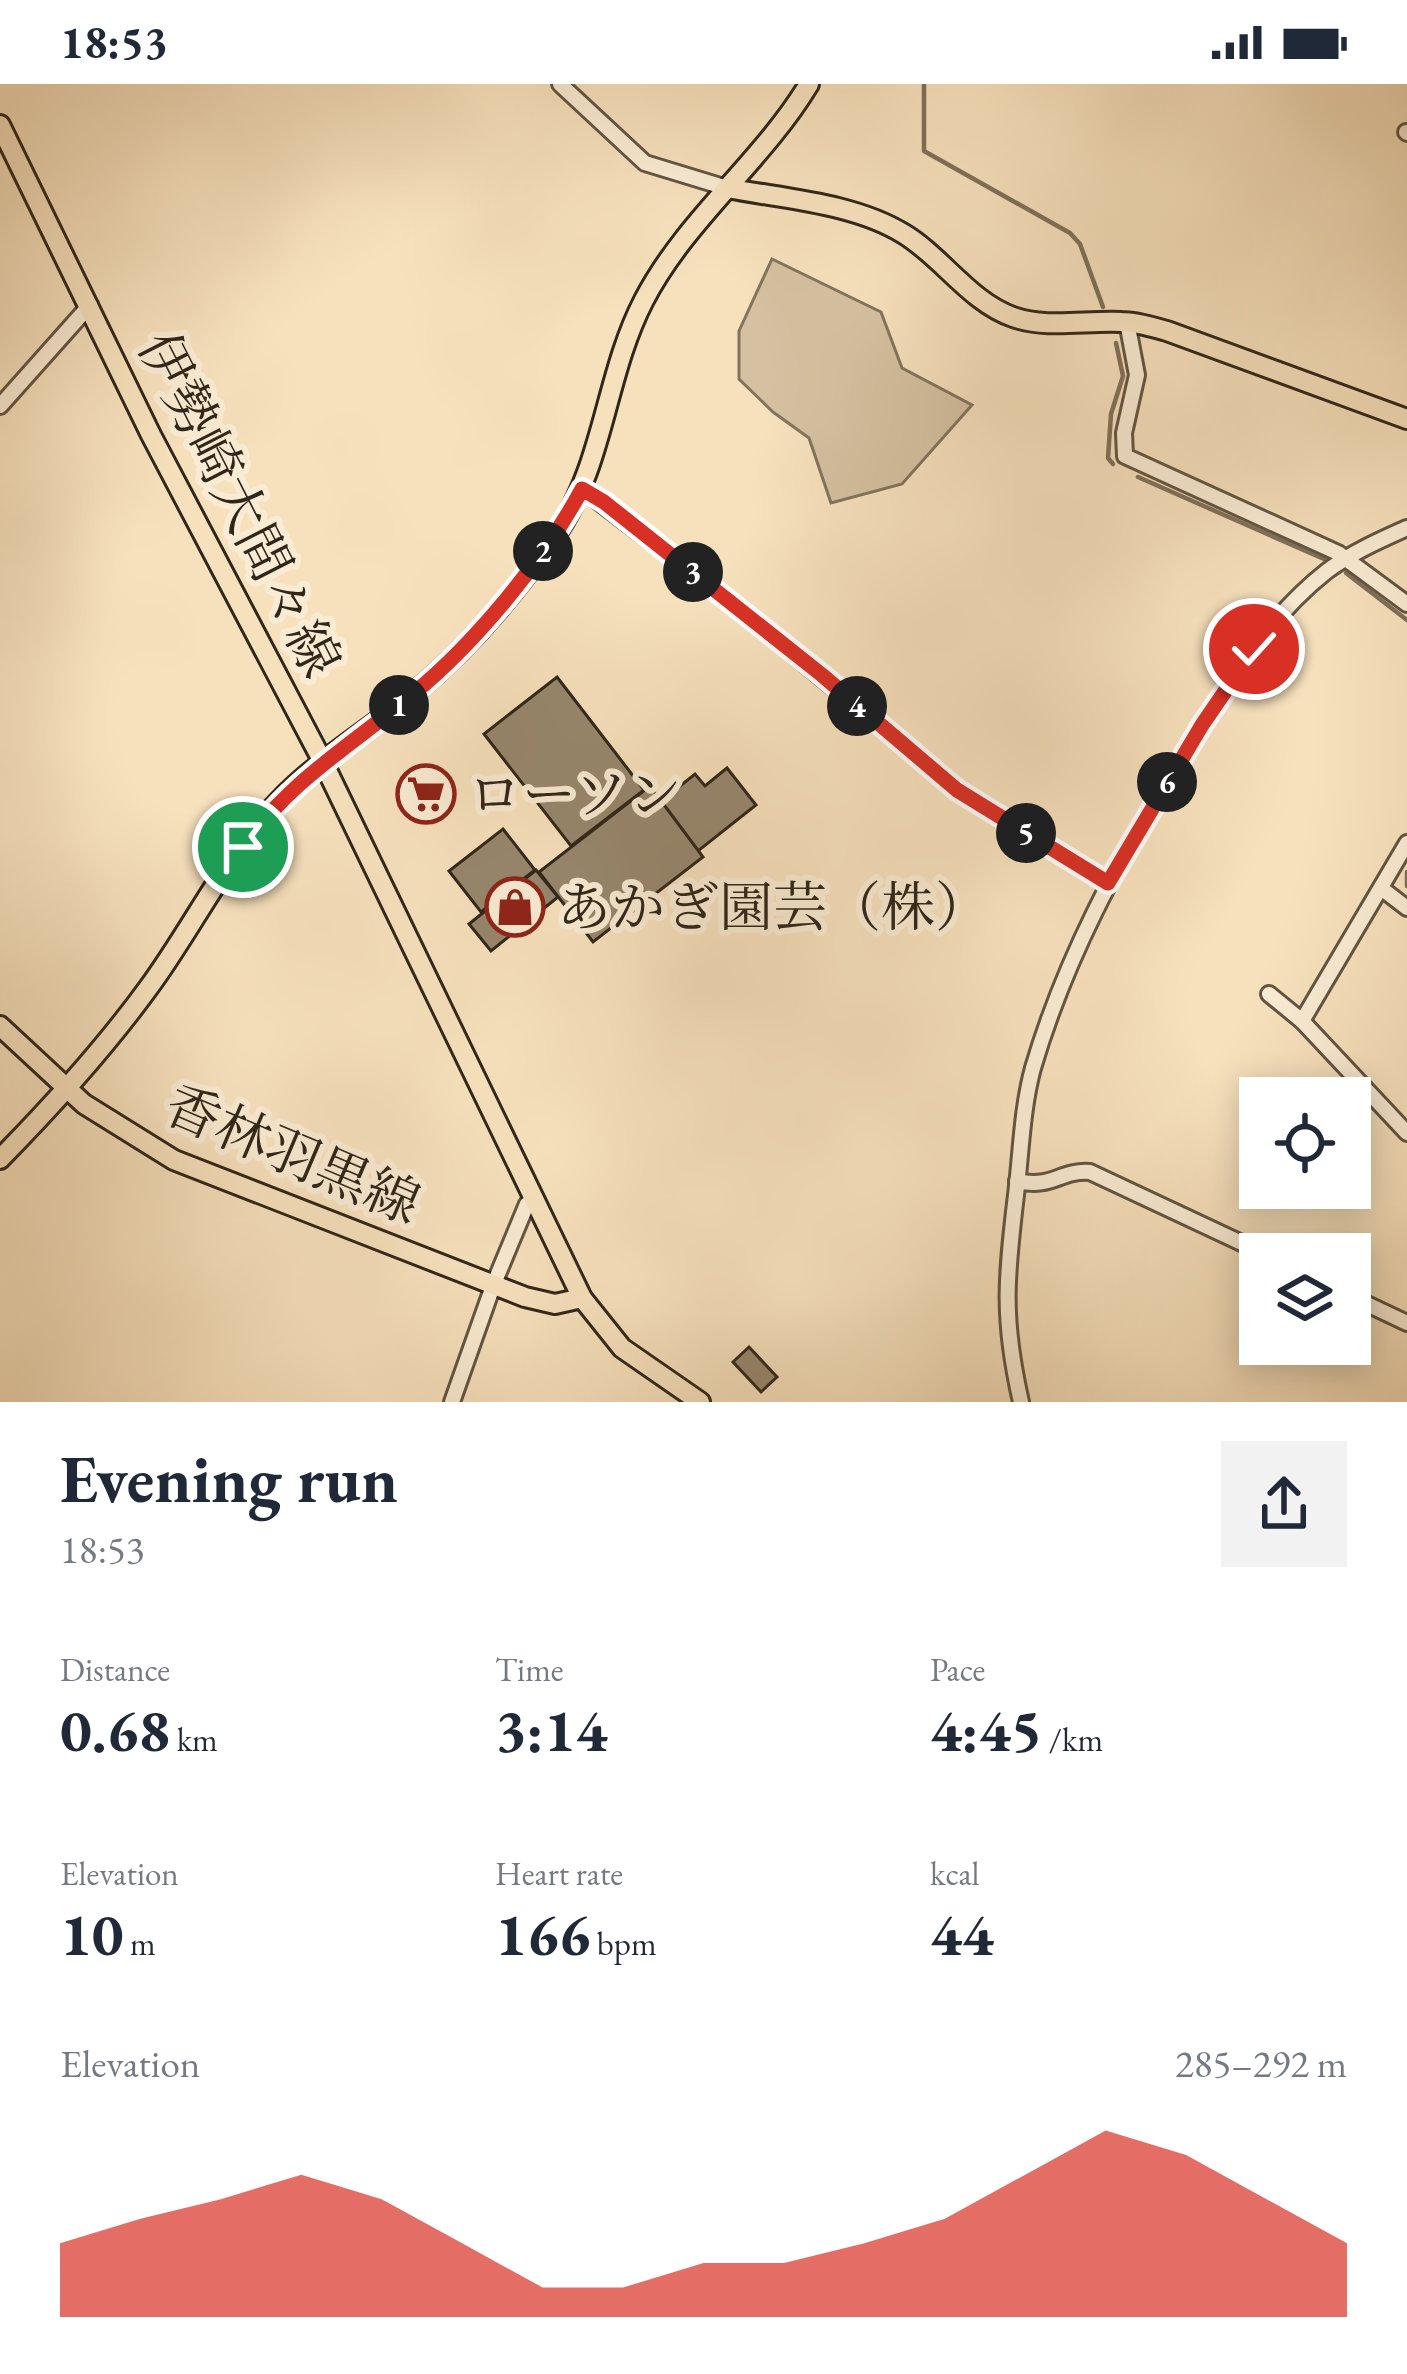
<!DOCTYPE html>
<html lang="en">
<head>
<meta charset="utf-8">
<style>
	body { margin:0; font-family:"EB Garamond","Noto Serif JP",serif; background:#f2f2f3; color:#1f2937; height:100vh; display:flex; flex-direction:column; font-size:45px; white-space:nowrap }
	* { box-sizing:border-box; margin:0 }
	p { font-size:39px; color:#747a83 }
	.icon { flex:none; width:66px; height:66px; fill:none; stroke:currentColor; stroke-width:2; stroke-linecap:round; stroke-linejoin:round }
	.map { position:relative; height:1318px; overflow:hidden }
	.side { display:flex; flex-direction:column; background:#fff; flex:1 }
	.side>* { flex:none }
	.controls { position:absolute; left:1239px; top:993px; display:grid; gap:24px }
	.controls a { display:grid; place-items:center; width:132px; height:132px; border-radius:0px; background:#fff; box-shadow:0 6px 30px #0003; font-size:60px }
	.pin { position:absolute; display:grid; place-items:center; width:102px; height:102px; color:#fff; margin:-51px; border:6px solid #fff; border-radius:50%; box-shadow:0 3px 12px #0007 }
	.km { position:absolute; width:60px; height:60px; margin:-30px; border-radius:50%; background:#222; color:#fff; font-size:33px; line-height:60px; text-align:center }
	.round { display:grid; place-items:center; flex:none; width:126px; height:126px; border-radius:0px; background:#f2f2f3 }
	.overview { display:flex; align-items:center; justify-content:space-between; height:204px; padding:0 60px }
	h1 { font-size:66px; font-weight:700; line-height:90px }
	.metrics { display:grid; grid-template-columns:repeat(3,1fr); gap:18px; height:204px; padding:12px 60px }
	.metrics div { display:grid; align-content:center }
	.metrics b { font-size:60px; font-weight:700 }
	.metrics small { font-size:33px; font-weight:400 }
	.metrics p { font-size:33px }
	.chart { height:336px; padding:24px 60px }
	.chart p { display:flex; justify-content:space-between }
	.chart svg { width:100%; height:216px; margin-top:12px; fill:#d93025; opacity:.7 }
	.status { display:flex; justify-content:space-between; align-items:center; height:84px; padding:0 60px; background:#fff; direction:ltr }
	.status svg { height:33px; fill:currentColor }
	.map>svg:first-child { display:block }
</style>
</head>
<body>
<div class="status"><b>18:53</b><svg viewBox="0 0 49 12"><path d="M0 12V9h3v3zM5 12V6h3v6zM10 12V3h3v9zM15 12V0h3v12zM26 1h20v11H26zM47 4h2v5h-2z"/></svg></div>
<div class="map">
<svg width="1407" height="1318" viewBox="0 0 1407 1318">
	<rect width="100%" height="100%" fill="#f7e1bd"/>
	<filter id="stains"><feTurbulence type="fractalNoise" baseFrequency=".00167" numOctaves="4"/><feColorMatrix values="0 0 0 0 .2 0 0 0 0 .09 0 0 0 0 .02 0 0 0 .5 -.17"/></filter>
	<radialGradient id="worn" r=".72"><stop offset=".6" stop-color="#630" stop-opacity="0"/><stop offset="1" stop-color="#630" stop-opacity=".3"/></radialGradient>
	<polygon fill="#d5c1a1" stroke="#82745d" stroke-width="3" points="772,175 881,228 902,284 972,321 902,400 831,419 809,354 773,328 739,295 739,247"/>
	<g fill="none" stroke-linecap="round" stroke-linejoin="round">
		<g stroke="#7f705a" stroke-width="4.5">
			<polyline points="924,0 924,67 1070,149 1080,160 1103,223"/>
			<polyline points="1113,380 1108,374 1111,330 1123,292 1116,259"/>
			<polyline points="1138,393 1324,475"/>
			<polyline points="1346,489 1407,536"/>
			<polyline points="1407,788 1407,802"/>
		</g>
	</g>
	<g fill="#97876e" stroke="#302619" stroke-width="3">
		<polygon points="557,593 644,706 571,762 484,650"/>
		<polygon points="727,684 756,721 698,767 660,718 695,690 705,702"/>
		<polygon points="428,691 441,719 421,728 408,701"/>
		<polygon points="650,702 703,773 593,858 539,788"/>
		<polygon points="503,745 535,786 481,828 449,787"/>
		<polygon points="536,786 558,813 491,867 469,840"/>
		<polygon points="749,1263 777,1293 761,1308 733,1278"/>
	</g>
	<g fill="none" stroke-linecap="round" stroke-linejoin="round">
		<defs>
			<g id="minor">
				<polyline points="560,0 645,79 727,104"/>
				<polyline points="1406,48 1407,49"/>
				<polyline points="1127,238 1137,291 1124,349 1125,372 1338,469 1407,520"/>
				<polyline points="0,322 90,221"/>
				<polyline points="582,405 725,514 957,706 1108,799"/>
				<polyline points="1381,804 1407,824"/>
				<polyline points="1269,910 1302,937 1407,1049"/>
				<polyline points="1302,937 1407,759"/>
				<path d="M1017,1097C1053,1105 1059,1086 1090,1088L1265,1170"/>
				<polyline points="1350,1212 1407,1239"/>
				<polyline points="452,1318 493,1202 527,1120 536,1115"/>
				<path d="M1021,1318C1002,1235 1006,1194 1016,1111C1021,1070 1022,1024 1033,984C1065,875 1118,777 1177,681C1220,612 1262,538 1327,487C1351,469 1380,456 1407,444"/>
			</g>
			<g id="major">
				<polyline points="0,41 151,351 323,678 582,1214 622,1264 700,1318"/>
				<path d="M727,104C784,115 854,119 904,150C942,173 970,218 1013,233C1047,245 1086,236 1122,238C1137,238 1152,243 1167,247L1407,335"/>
				<polyline points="0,942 84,1020 174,1076 525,1213 555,1220 582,1214"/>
				<path d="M0,1075C53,1021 104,965 149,903C193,843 227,771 279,717C319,675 370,646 414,609C466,566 515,509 554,453C605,381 604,293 644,216C686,135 762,78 809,0"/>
			</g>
		</defs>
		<use href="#minor" stroke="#625542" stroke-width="20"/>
		<use href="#major" stroke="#302619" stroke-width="24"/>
		<use href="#minor" stroke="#faecd4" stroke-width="14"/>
		<use href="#major" stroke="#f7e1bd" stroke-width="18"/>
	</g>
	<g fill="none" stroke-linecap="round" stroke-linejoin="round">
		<defs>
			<path id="route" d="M243,763C289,697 353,660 413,610C475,559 544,476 582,405L604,418L822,591L957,706L1108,799L1202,641L1254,565"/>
		</defs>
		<use href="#route" stroke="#fff" stroke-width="24"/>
		<use href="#route" stroke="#d93025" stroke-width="15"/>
	</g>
	<defs>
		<symbol id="supermarket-ring" viewBox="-11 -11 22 22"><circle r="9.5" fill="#faecd4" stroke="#8f2418" stroke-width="1.5"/><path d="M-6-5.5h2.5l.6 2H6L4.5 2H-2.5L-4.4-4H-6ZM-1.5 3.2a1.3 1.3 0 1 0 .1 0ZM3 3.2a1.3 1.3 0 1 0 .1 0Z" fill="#8f2418"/></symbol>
		<symbol id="shop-ring" viewBox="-11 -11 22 22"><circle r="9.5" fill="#faecd4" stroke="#8f2418" stroke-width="1.5"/><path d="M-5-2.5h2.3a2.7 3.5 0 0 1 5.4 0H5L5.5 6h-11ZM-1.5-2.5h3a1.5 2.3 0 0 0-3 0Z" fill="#8f2418"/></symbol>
	</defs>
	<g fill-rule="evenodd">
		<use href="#supermarket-ring" x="393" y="677" width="66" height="66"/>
		<use href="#shop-ring" x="482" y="790" width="66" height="66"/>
	</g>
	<g text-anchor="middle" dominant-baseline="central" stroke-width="12" stroke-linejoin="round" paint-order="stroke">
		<g font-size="54" fill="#302619" stroke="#faecd4">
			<text transform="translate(240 420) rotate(63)">伊勢崎大間々線</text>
			<text transform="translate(293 1070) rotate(23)">香林羽黒線</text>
		</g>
		<g font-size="54" fill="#302619" stroke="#faecd4" text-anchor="start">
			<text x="468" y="710">ローソン</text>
			<text x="557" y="823">あかぎ園芸（株）</text>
		</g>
	</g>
	<rect width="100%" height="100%" filter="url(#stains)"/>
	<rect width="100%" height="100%" fill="url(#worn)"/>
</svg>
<div class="controls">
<a><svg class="icon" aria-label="locate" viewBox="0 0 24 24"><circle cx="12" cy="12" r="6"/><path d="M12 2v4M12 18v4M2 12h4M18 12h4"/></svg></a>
<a><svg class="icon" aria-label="layers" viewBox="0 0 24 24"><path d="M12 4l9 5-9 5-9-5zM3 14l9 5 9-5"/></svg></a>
</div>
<div class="pin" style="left:243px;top:763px;background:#1e9e55"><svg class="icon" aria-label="arrive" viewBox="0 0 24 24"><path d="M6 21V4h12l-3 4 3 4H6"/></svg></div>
<div class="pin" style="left:1254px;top:565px;background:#d93025"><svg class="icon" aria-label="check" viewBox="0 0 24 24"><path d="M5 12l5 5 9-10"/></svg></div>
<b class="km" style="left:399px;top:621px">1</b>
<b class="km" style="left:543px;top:467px">2</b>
<b class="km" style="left:693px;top:488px">3</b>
<b class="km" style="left:857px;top:622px">4</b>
<b class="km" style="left:1026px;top:749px">5</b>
<b class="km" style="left:1167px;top:698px">6</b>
</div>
<section class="side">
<div class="overview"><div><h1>Evening run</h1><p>18:53</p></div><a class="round"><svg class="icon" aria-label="share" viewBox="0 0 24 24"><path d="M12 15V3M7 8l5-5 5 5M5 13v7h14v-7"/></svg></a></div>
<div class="metrics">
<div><p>Distance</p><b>0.68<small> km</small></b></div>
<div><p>Time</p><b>3:14</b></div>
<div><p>Pace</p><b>4:45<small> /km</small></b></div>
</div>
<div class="metrics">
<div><p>Elevation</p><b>10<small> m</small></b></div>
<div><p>Heart rate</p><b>166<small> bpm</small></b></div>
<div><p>kcal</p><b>44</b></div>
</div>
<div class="chart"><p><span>Elevation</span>285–292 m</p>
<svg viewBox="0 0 160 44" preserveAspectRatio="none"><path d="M0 44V29L10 24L20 20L30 15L40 20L50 29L60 38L70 38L80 33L90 33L100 29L110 24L120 15L130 6L140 11L150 20L160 29V44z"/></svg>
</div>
</section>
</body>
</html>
